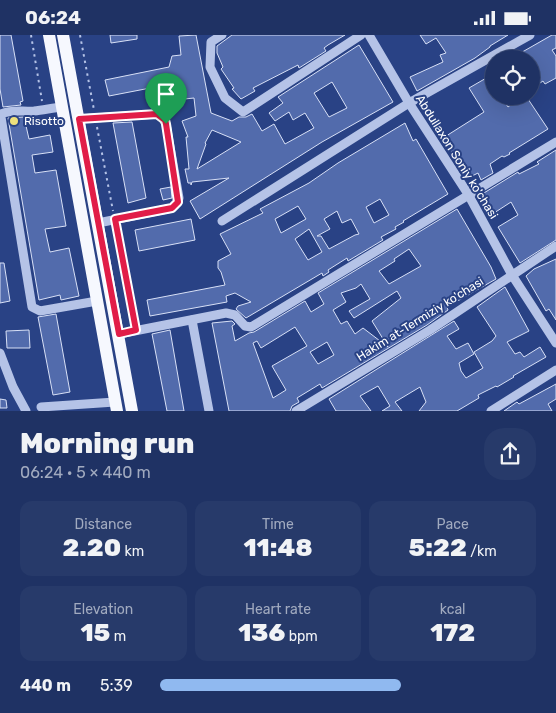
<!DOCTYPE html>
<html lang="en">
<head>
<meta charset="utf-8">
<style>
	body { margin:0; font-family:Rubik,sans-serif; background:#273a6a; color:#f1f3f6; height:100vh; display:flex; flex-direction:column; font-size:19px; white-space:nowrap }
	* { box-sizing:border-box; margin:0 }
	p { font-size:16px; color:#a1aabf }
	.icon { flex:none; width:28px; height:28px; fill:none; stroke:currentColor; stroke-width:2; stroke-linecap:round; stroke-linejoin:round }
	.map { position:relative; height:376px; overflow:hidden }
	.sheet { display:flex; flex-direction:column; background:#1f3264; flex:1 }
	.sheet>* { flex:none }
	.controls { position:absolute; left:485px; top:15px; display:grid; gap:10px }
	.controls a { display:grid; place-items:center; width:55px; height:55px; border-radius:50%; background:#1f3264; box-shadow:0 5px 20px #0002,0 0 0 1px #3c4d78; font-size:25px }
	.pin { position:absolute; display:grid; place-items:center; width:42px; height:42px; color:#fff; margin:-51px -21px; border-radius:50% 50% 50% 0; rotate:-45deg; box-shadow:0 0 5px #0007 }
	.pin .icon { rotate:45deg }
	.round { display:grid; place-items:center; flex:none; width:52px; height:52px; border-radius:20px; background:#273a6a }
	.overview { display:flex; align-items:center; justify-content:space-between; height:85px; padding:0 20px }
	h1 { font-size:28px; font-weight:800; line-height:38px }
	.metrics { display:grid; grid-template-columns:repeat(3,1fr); gap:8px; height:85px; padding:5px 20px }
	.metrics div { display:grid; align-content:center; border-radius:12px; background:#273a6a; text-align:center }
	.metrics b { font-size:25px; font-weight:800 }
	.metrics small { font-size:14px; font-weight:400 }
	.metrics p { font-size:14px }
	ul { padding:0 20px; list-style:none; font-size:16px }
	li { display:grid; grid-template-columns:80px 60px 1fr; align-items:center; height:38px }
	li i { height:12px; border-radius:6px; background:#90b9f0 }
	.status { display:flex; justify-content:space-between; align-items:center; height:35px; padding:0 25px; background:#1f3264; direction:ltr }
	.status svg { height:14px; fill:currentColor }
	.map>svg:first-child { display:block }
</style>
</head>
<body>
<div class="status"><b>06:24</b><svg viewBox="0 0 49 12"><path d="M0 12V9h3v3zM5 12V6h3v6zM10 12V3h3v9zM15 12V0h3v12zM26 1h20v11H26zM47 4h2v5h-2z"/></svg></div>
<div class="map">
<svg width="556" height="376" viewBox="0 0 556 376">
	<rect width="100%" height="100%" fill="#294285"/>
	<g fill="#526bac" stroke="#d8e0f6" fill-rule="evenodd">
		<polygon points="0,0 11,0 23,66 20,67 21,70 3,72 0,54"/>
		<polygon points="110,0 137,0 137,4 111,8"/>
		<path d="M196,0L211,78L232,86L239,82H246L252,79L262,96L274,89L285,109L314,93L305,78L293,85L289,77L275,86L269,78L283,68L278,62L359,10L393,67L322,107L200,184L190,166L229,143L192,147L191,150V148H188L185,134H189L186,102H188L182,86L196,81L194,63L175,65L171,49L109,61L105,45L169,32L172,21L181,20L179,1ZM332,47L347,73L329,82L314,58ZM212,95L241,107L197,134L206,109L205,108Z"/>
		<polygon points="232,0 345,0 328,10 324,13 326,16 299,33 298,30 253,53 255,56 241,64 232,54 234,53 221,34 223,32 217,18 217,11"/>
		<polygon points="420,0 508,0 490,11 490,12 475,23 417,56 410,42 443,27 440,20 446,18 436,3 426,9"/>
		<polygon points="552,0 556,0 556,13 552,15 556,21 556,43 545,49 543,46 531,54 531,24 510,24"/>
		<polygon points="488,42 494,50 494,61 501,61 508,72 522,61 526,61 548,94 509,118 510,119 504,122 502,121 490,129 493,138 481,145 478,138 468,143 443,103 484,77 469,53"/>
		<polygon points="24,82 29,104 50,100 53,117 32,120 35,138 56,135 66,191 45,194 50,217 69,213 79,261 61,265 60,260 39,265 8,83"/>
		<polygon points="132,87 146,163 128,168 113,88"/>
		<path d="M405,88L413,106L416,104L448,159L403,186L404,187L395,192L396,194L381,202L383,205L348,226L347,223L328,235L329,237L323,241L322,238L246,283L236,274L238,271L251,267L235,258L226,261L227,267L150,281L147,265L225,250L221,237L218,233V226L231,219L220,199L263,178L260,174L309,148L338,128ZM380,164L389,180L374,188L366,172ZM298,171L306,184L281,198L275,184ZM337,176L342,188L351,184L359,199L355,200L329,214L321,201H317L330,194L324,184ZM309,194L322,217L308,225L295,204Z"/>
		<polygon points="556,115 556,205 520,228 498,192 518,180 511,167 491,180 479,161 518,137 519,139 539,129 537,127"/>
		<polygon points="171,152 172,163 163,165 160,154"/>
		<path d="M457,174L491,232L496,244L447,272L448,275L427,290L322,353L320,349L297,363L299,367L292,371L290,376H229L212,288L232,286L235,289L232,291L235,306L249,298L254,297L305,266L311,277L324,269L318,258ZM409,214L421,231L389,249L379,236L395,226L394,224ZM361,249L370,264L349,276L354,283L397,256L401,263L372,286L388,312L363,293L355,299L347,286L341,289L333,275L346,267L341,258L356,253ZM295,292L307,311L272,331L286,355L273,363L253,308L257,306L261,313ZM327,307L334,320L318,329L310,317Z"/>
		<polygon points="191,184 195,205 139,216 135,195"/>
		<polygon points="556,224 556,285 549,274 546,276 526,241 534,234"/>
		<polygon points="0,228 4,228 10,266 0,268"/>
		<polygon points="505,252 529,296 507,307 515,319 520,317 524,322 540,312 546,322 513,341 514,342 497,352 496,351 478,360 479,363 457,376 419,376 426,367 420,352 395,367 402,376 382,376 390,371 378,351 360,361 371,376 336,376 329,364 454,286 459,294 447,301 456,314 468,308 474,319 459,328 461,336 466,343 483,333 474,317 492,306 496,301 477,272"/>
		<polygon points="56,279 70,357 53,360 38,282"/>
		<polygon points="29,295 30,313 7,313 6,296"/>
		<polygon points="170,295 184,376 167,376 152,299"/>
		<polygon points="556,349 556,364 548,369 552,376 504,376 517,367 519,369"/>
		<polygon points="0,364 6,365 7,373 0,373"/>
	</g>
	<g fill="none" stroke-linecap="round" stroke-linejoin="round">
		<g stroke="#b5c3e7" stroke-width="2" stroke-dasharray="2.5 4" stroke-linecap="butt">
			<polyline points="31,0 42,66"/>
			<polyline points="80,0 94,75"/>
			<polyline points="97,92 113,176"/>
			<polyline points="117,193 135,286"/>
		</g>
		<g stroke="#b5c3e7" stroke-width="9">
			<polyline points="222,0 211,7 210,32 225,63 243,77 361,0"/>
			<polyline points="369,0 409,68 468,159 512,240 556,308"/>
			<path d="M62,72C53,73 43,75 34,76C22,77 12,74 1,79V82L32,272L40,276L97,266"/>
			<polyline points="79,84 157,79 162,82 166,89 179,163 178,167 172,173 98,188"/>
			<polyline points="222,186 409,68 530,0"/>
			<polyline points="192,285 209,376"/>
			<polyline points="119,299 226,278 235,280 245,291 251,292 556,107"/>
			<polyline points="0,318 13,352 26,376"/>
			<polyline points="41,372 115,367"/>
			<polyline points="296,376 430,295 556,211"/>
			<polyline points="491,376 556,335"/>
		</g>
		<g stroke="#f6f8fe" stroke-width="12">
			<polyline points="49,0 117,376"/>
			<polyline points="63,0 132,376"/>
		</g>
	</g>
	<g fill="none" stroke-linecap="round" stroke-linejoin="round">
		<defs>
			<polygon id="route" points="157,79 165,85 166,89 178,167 172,173 115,184 136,295 119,299 79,84"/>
		</defs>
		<use href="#route" stroke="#fff" stroke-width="10"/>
		<use href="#route" stroke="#e11d48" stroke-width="6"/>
	</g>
	<circle fill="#eee07c" stroke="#294285" stroke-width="2" cx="14" cy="86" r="5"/>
	<g text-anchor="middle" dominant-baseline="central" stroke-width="4" stroke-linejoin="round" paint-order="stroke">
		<g font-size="12" fill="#fff" stroke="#294285" text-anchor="start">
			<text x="24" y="86">Risotto</text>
		</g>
		<g font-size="12" fill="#fff" stroke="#294285">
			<text transform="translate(457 122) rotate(58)">Abdullaxon Soniy ko'chasi</text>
			<text transform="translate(420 284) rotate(-32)">Hakim at-Termiziy ko'chasi</text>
		</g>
	</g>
</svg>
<div class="controls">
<a><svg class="icon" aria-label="locate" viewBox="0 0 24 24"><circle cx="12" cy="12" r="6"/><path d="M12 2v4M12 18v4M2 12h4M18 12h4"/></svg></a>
</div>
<div class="pin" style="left:166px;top:89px;background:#1e9e55"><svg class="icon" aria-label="arrive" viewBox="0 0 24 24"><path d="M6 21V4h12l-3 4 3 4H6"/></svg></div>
</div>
<section class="sheet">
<div class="overview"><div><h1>Morning run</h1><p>06:24 · 5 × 440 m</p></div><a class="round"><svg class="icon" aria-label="share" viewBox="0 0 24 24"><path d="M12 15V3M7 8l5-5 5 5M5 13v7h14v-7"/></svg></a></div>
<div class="metrics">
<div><p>Distance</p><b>2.20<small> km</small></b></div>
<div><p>Time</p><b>11:48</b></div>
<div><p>Pace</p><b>5:22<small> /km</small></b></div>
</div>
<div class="metrics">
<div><p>Elevation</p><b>15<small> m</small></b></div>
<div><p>Heart rate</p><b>136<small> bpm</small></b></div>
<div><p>kcal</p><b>172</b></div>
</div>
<ul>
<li><b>440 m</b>5:39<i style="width:64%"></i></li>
</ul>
</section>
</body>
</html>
